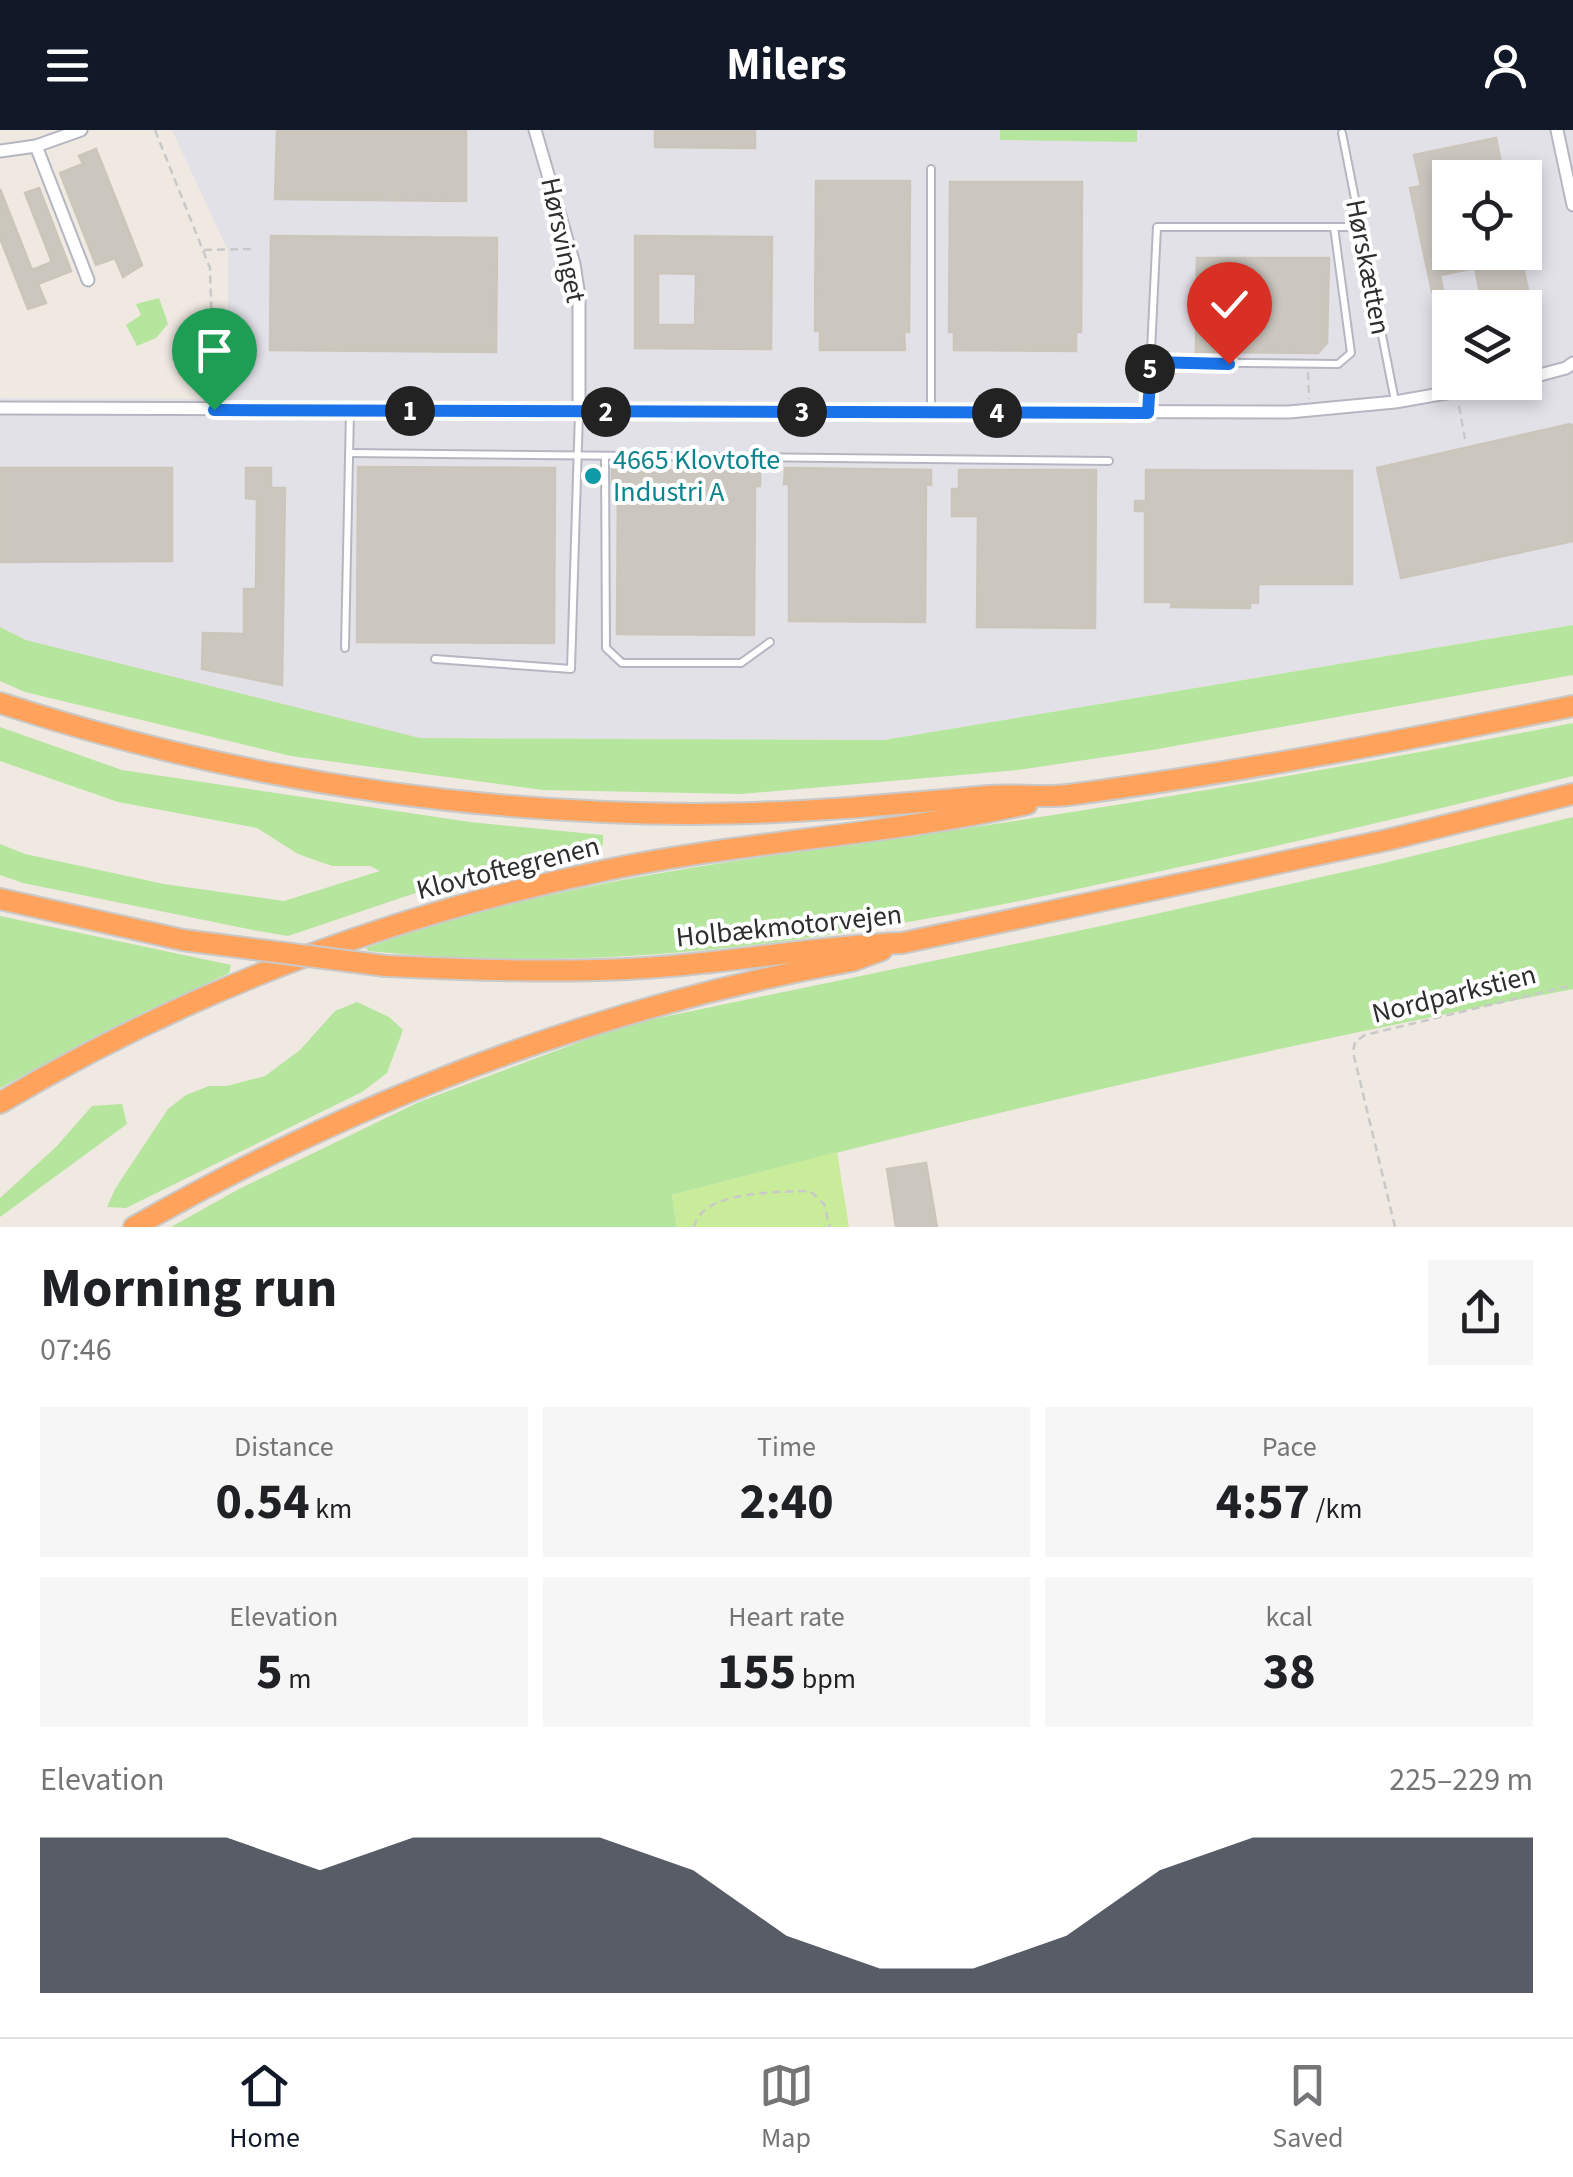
<!DOCTYPE html>
<html lang="en">
<head>
<meta charset="utf-8">
<style>
	body { margin:0; font-family:"Source Sans 3",sans-serif; background:#f6f6f6; color:#202124; height:100vh; display:flex; flex-direction:column; font-size:38px; white-space:nowrap }
	* { box-sizing:border-box; margin:0 }
	p { font-size:32px; color:#757577 }
	.icon { flex:none; width:55px; height:55px; fill:none; stroke:currentColor; stroke-width:2; stroke-linecap:round; stroke-linejoin:round }
	.map { position:relative; height:1097px; overflow:hidden }
	.sheet { display:flex; flex-direction:column; background:#fff; flex:1 }
	.sheet>* { flex:none }
	.buttons { position:absolute; left:1432px; top:30px; display:grid; gap:20px }
	.buttons a { display:grid; place-items:center; width:110px; height:110px; border-radius:0px; background:#fff; box-shadow:0 5px 15px #0003; font-size:50px }
	.pin { position:absolute; display:grid; place-items:center; width:85px; height:85px; color:#fff; margin:-102px -42px; border-radius:50% 50% 50% 0; rotate:-45deg; box-shadow:0 0 10px #0007 }
	.pin .icon { rotate:45deg }
	.km { position:absolute; width:50px; height:50px; margin:-25px; border-radius:50%; background:#222; color:#fff; font-size:28px; line-height:50px; text-align:center }
	.round { display:grid; place-items:center; flex:none; width:105px; height:105px; border-radius:0px; background:#f6f6f6 }
	.overview { display:flex; align-items:center; justify-content:space-between; height:170px; padding:0 40px }
	h1 { font-size:55px; font-weight:700; line-height:75px }
	.stats { display:grid; grid-template-columns:repeat(3,1fr); gap:15px; height:170px; padding:10px 40px }
	.stats div { display:grid; align-content:center; border-radius:0px; background:#f6f6f6; text-align:center }
	.stats b { font-size:50px; font-weight:700 }
	.stats small { font-size:28px; font-weight:400 }
	.stats p { font-size:28px }
	.chart { height:280px; padding:20px 40px }
	.chart p { display:flex; justify-content:space-between }
	.chart svg { width:100%; height:180px; margin-top:10px; fill:#111827; opacity:.7 }
	header { display:flex; justify-content:space-between; align-items:center; height:130px; padding:0 40px; background:#111827; color:#fff; font-size:45px; font-weight:700 }
	.dock { display:flex; justify-content:space-around; align-items:center; height:140px; border-top:2px solid #e0e0e0; background:#fff; font-size:28px; color:#757577 }
	.dock a { display:grid; justify-items:center; gap:5px }
	.dock .active { color:#111827 }
	.map>svg:first-child { display:block }
</style>
</head>
<body>
<header><svg class="icon" aria-label="menu" viewBox="0 0 24 24"><path d="M4 6h16M4 12h16M4 18h16"/></svg>Milers<svg class="icon" aria-label="person" viewBox="0 0 24 24"><circle cx="12" cy="8" r="4"/><path d="M4 21q1-7 8-7t8 7"/></svg></header>
<div class="map">
<svg width="1573" height="1097" viewBox="0 0 1573 1097">
	<rect width="100%" height="100%" fill="#efe9e1"/>
	<path fill="#e3e1e8" fill-rule="evenodd" d="M172,0H1573V495L884,610L420,608L26,510L0,497V268L228,269V121ZM1450,48H1525V122H1450ZM1450,178H1525V252H1450Z"/>
	<g fill="#b6e59e">
		<polygon points="1000,0 1137,0 1137,12 1000,10"/>
		<polygon points="159,168 168,194 156,208 137,216 126,195 141,185 136,174"/>
		<polygon points="1573,495 1573,545 1152,620 1018,640 741,664 543,660 291,626 25,562 0,551 0,497 26,510 420,608 884,610"/>
		<path d="M1573,593V646C1424,683 1274,717 1124,749C875,803 624,848 368,821L366,818C560,747 765,728 968,698C1170,668 1372,632 1573,593Z"/>
		<polygon points="0,597 122,640 470,692 603,705 603,715 478,742 288,806 253,800 23,753 0,745 0,714 25,724 164,754 284,771 380,741 370,736 332,736 298,724 257,698 118,672 0,631"/>
		<path d="M1573,687V859C1270,917 971,987 672,1065L677,1097H171L239,1059L419,972L625,895L1106,795L1384,733Z"/>
		<polygon points="0,786 231,835 229,843 98,905 0,958"/>
		<polygon points="357,872 389,887 403,900 387,943 362,962 126,1078 107,1077 115,1059 168,979 186,965 209,956 227,956 265,946 300,920 335,881"/>
		<polygon points="122,974 127,994 0,1087 0,1068 56,1017 92,976"/>
	</g>
	<polygon fill="#c9ec9a" points="837,1022 849,1097 677,1097 672,1065"/>
	<g fill="#cbc7bf" stroke="#cbc5ba" stroke-width="2.5" fill-rule="evenodd">
		<polygon points="277,0 466,0 466,71 275,69"/>
		<polygon points="655,0 755,0 755,18 655,17"/>
		<polygon points="1496,8 1504,48 1450,48 1450,122 1520,122 1529,165 1520,178 1483,178 1475,138 1440,145 1443,160 1432,162 1410,58 1421,56 1414,25"/>
		<polygon points="96,19 142,135 123,147 115,128 96,135 60,43 83,34 79,26"/>
		<polygon points="816,51 910,51 909,202 904,202 905,220 820,220 820,201 815,201"/>
		<polygon points="950,52 1082,52 1081,202 1076,202 1076,221 954,220 954,202 949,202"/>
		<polygon points="39,58 71,141 38,154 46,173 28,179 0,108 0,59 32,140 52,132 25,63"/>
		<polygon points="271,106 497,108 496,222 270,220"/>
		<path d="M635,106L772,107L771,219L635,218ZM658,143L696,144L695,195H658Z"/>
		<polygon points="1197,128 1329,128 1327,213 1318,223 1196,222"/>
		<polygon points="1570,294 1573,296 1573,411 1401,448 1377,338"/>
		<polygon points="358,337 555,338 554,513 357,512"/>
		<polygon points="0,338 172,338 172,431 0,432"/>
		<polygon points="246,338 271,338 271,358 285,358 282,555 202,539 203,503 244,504 244,459 256,459 257,369 246,368"/>
		<polygon points="785,338 931,340 931,355 926,354 925,492 789,491 789,354 784,354"/>
		<polygon points="612,340 760,341 760,356 755,356 754,505 617,504 618,354 612,353"/>
		<polygon points="959,340 1096,340 1095,498 977,497 978,386 952,386 952,359 959,359"/>
		<polygon points="1146,340 1352,341 1352,454 1258,454 1258,473 1250,472 1250,478 1171,477 1172,472 1145,472 1145,381 1135,381 1135,371 1146,371"/>
		<polygon points="926,1033 937,1097 896,1097 887,1039"/>
	</g>
	<g fill="none" stroke-linecap="round" stroke-linejoin="round">
		<defs>
			<g id="lane">
				<polyline points="1342,3 1395,271"/>
				<polyline points="1151,232 1338,234 1351,223 1334,97"/>
				<polyline points="931,281 931,39"/>
				<polyline points="1148,283 1157,97 1360,97"/>
				<polyline points="349,323 1109,331"/>
				<polyline points="605,327 606,518 622,533 741,533 770,512"/>
				<polyline points="345,518 350,281"/>
				<polyline points="435,529 571,539 579,282"/>
			</g>
			<g id="street">
				<polyline points="535,0 574,134 579,166 579,282"/>
				<polyline points="1557,0 1573,75"/>
				<polyline points="36,16 88,150"/>
				<polyline points="0,21 36,16 81,0"/>
				<polyline points="1525,249 1566,238 1573,233"/>
				<polyline points="0,278 1289,282 1395,272 1509,252"/>
			</g>
			<g id="highway">
				<path d="M0,573C226,647 455,683 693,684C792,684 890,675 988,666C1015,664 1042,668 1068,665C1237,643 1406,610 1573,576"/>
				<polyline points="0,769 183,810"/>
				<path d="M386,836C472,840 558,843 645,838C731,833 816,816 902,813L1387,710L1573,664"/>
				<path d="M0,973C187,861 394,784 607,740C746,711 889,705 1027,674"/>
				<path d="M134,1097C358,969 597,877 852,831L882,820"/>
			</g>
		</defs>
		<use href="#lane" stroke="#b4b7c1" stroke-width="10"/>
		<use href="#street" stroke="#b4b7c1" stroke-width="15"/>
		<use href="#highway" stroke="#c9c9c9" stroke-width="24"/>
		<g stroke="#c9c9c9" stroke-width="2.5" stroke-dasharray="8 5" stroke-linecap="butt">
			<polyline points="155,0 210,138 214,268"/>
			<polyline points="204,120 253,119"/>
			<polyline points="1308,242 1309,269"/>
			<polyline points="1459,276 1465,309"/>
			<path d="M694,1097C701,1060 781,1062 810,1061L824,1074L830,1097"/>
			<polyline points="1395,1097 1353,922 1355,912 1365,905 1573,855"/>
		</g>
		<use href="#lane" stroke="#fff" stroke-width="6"/>
		<use href="#street" stroke="#fff" stroke-width="11"/>
		<use href="#highway" stroke="#ffa35c" stroke-width="20"/>
		<defs>
			<polyline id="highway-bridge" points="183,810 386,836"/>
		</defs>
		<use href="#highway-bridge" stroke="#c9c9c9" stroke-width="24" stroke-linecap="butt"/>
		<use href="#highway-bridge" stroke="#ffa35c" stroke-width="20"/>
	</g>
	<g fill="none" stroke-linecap="round" stroke-linejoin="round">
		<defs>
			<polyline id="route" points="214,280 1148,283 1151,232 1229,234"/>
		</defs>
		<use href="#route" stroke="#fff" stroke-width="20"/>
		<use href="#route" stroke="#1a73e8" stroke-width="12"/>
	</g>
	<circle fill="#0f9aa8" stroke="#fff" stroke-width="4" cx="593" cy="346" r="10"/>
	<g text-anchor="middle" dominant-baseline="central" stroke-width="8" stroke-linejoin="round" paint-order="stroke">
		<g font-size="28" fill="#2e2e2e" stroke="#fff">
			<text transform="translate(563 110) rotate(78)">Hørsvinget</text>
			<text transform="translate(1368 137) rotate(79)">Hørskætten</text>
			<text transform="translate(508 738) rotate(-14)">Klovtoftegrenen</text>
			<text transform="translate(789 796) rotate(-6)">Holbækmotorvejen</text>
			<text transform="translate(1454 864) rotate(-14)">Nordparkstien</text>
		</g>
		<g font-size="28" fill="#0d838f" stroke="#fff" text-anchor="start">
			<text x="613" y="330">4665 Klovtofte<tspan x="613" dy="32">Industri A</tspan></text>
		</g>
	</g>
</svg>
<div class="buttons">
<a><svg class="icon" aria-label="locate" viewBox="0 0 24 24"><circle cx="12" cy="12" r="6"/><path d="M12 2v4M12 18v4M2 12h4M18 12h4"/></svg></a>
<a><svg class="icon" aria-label="layers" viewBox="0 0 24 24"><path d="M12 4l9 5-9 5-9-5zM3 14l9 5 9-5"/></svg></a>
</div>
<div class="pin" style="left:214px;top:280px;background:#1e9e55"><svg class="icon" aria-label="arrive" viewBox="0 0 24 24"><path d="M6 21V4h12l-3 4 3 4H6"/></svg></div>
<div class="pin" style="left:1229px;top:234px;background:#d93025"><svg class="icon" aria-label="check" viewBox="0 0 24 24"><path d="M5 12l5 5 9-10"/></svg></div>
<b class="km" style="left:410px;top:281px">1</b>
<b class="km" style="left:606px;top:282px">2</b>
<b class="km" style="left:802px;top:282px">3</b>
<b class="km" style="left:997px;top:283px">4</b>
<b class="km" style="left:1150px;top:239px">5</b>
</div>
<section class="sheet">
<div class="overview"><div><h1>Morning run</h1><p>07:46</p></div><a class="round"><svg class="icon" aria-label="share" viewBox="0 0 24 24"><path d="M12 15V3M7 8l5-5 5 5M5 13v7h14v-7"/></svg></a></div>
<div class="stats">
<div><p>Distance</p><b>0.54<small> km</small></b></div>
<div><p>Time</p><b>2:40</b></div>
<div><p>Pace</p><b>4:57<small> /km</small></b></div>
</div>
<div class="stats">
<div><p>Elevation</p><b>5<small> m</small></b></div>
<div><p>Heart rate</p><b>155<small> bpm</small></b></div>
<div><p>kcal</p><b>38</b></div>
</div>
<div class="chart"><p><span>Elevation</span>225–229 m</p>
<svg viewBox="0 0 160 44" preserveAspectRatio="none"><path d="M0 44V6L10 6L20 6L30 14L40 6L50 6L60 6L70 14L80 30L90 38L100 38L110 30L120 14L130 6L140 6L150 6L160 6V44z"/></svg>
</div>
</section>
<nav class="dock">
<a class="active"><svg class="icon" aria-label="home" viewBox="0 0 24 24"><path d="M3 11l9-7 9 7M6 9v11h12V9"/></svg>Home</a>
<a><svg class="icon" aria-label="map" viewBox="0 0 24 24"><path d="M3 6l6-2 6 2 6-2v14l-6 2-6-2-6 2zM9 4v14M15 6v14"/></svg>Map</a>
<a><svg class="icon" aria-label="saved" viewBox="0 0 24 24"><path d="M7 4h10v16l-5-4-5 4z"/></svg>Saved</a>
</nav>
</body>
</html>
